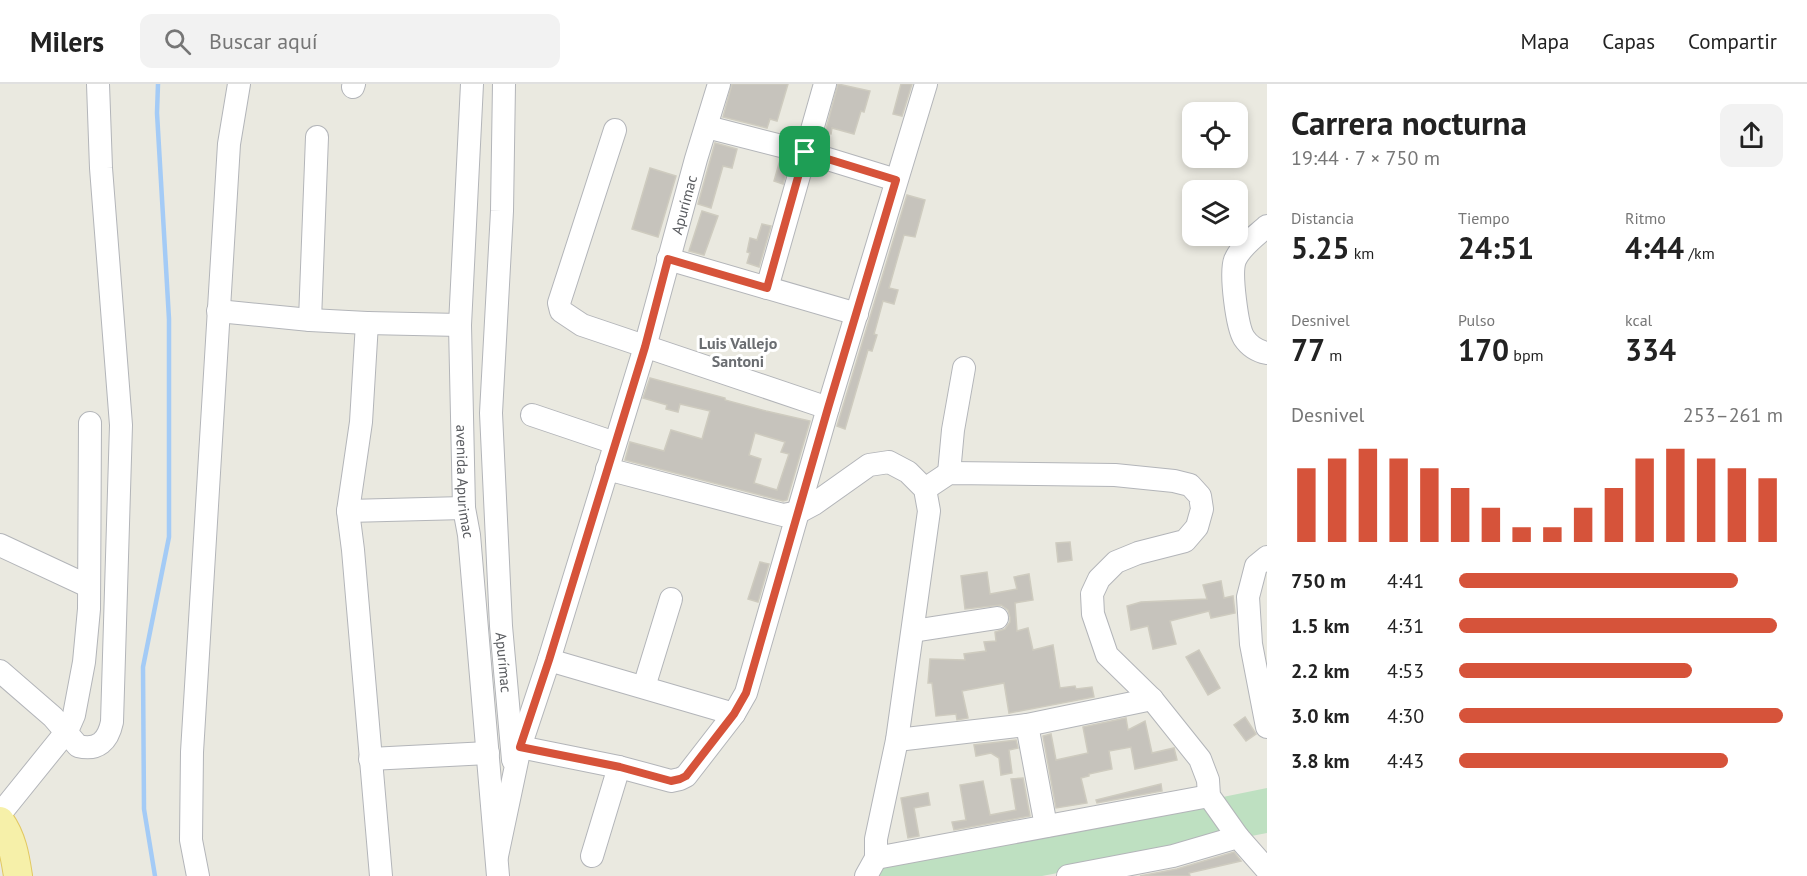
<!DOCTYPE html>
<html lang="es">
<head>
<meta charset="utf-8">
<style>
	body { margin:0; font-family:"PT Sans",sans-serif; background:#f2f2f2; color:#222; height:100vh; display:flex; flex-direction:column; font-size:22px; white-space:nowrap }
	* { box-sizing:border-box; margin:0 }
	p { font-size:20px; color:#767676 }
	.icon { flex:none; width:33px; height:33px; fill:none; stroke:currentColor; stroke-width:2; stroke-linecap:round; stroke-linejoin:round }
	.map { position:relative; flex:1; overflow:hidden }
	.side { display:flex; flex-direction:column; background:#fff; width:540px }
	.side>* { flex:none }
	.tools { position:absolute; left:1182px; top:18px; display:grid; gap:12px }
	.tools a { display:grid; place-items:center; width:66px; height:66px; border-radius:12px; background:#fff; box-shadow:0 3px 9px #0003; font-size:30px }
	.pin { position:absolute; display:grid; place-items:center; width:51px; height:51px; color:#fff; margin:-26px; border-radius:12px; box-shadow:0 3px 9px #0006 }
	.round { display:grid; place-items:center; flex:none; width:63px; height:63px; border-radius:12px; background:#f2f2f2 }
	.overview { display:flex; align-items:center; justify-content:space-between; height:102px; padding:0 24px }
	h1 { font-size:33px; font-weight:600; line-height:45px }
	.stats { display:grid; grid-template-columns:repeat(3,1fr); gap:9px; height:102px; padding:6px 24px }
	.stats div { display:grid; align-content:center }
	.stats b { font-size:30px; font-weight:600 }
	.stats small { font-size:16px; font-weight:400 }
	.stats p { font-size:16px }
	.chart { height:168px; padding:12px 24px }
	.chart p { display:flex; justify-content:space-between }
	.chart svg { width:100%; height:108px; margin-top:6px; stroke:#d6533a; stroke-width:6 }
	ul { padding:0 24px; list-style:none; font-size:20px }
	li { display:grid; grid-template-columns:96px 72px 1fr; align-items:center; height:45px }
	li i { height:15px; border-radius:8px; background:#d6533a }
	header { display:flex; align-items:center; gap:36px; box-sizing:border-box; height:84px; padding:0 30px; background:#fff; border-bottom:2px solid #e0e0e0 }
	header strong { font-size:28px }
	nav { display:flex; gap:33px; margin-inline-start:auto; font-size:21px }
	.search { width:420px; height:54px; background:#f2f2f2; display:flex; align-items:center; gap:15px; box-sizing:border-box; padding:0 21px; border-radius:12px; color:#767676; font-size:22px }
	main { display:flex; flex:1; min-height:0 }
	.map>svg:first-child { display:block }
</style>
</head>
<body>
<header>
<strong>Milers</strong>
<div class="search"><svg class="icon" aria-label="search" viewBox="0 0 24 24"><circle cx="10" cy="10" r="6"/><path d="M15 15l6 6"/></svg>Buscar aquí</div>
<nav><a>Mapa</a><a>Capas</a><a>Compartir</a></nav>
</header>
<main>
<div class="map">
<svg width="1267" height="792" viewBox="0 0 1267 792">
	<rect width="100%" height="100%" fill="#eae9e0"/>
	<polygon fill="#bee0c1" points="1267,704 1267,749 1042,792 876,792 881,783"/>
	<g fill="none" stroke-linecap="round" stroke-linejoin="round">
		<polyline stroke="#a4cbf6" stroke-width="4.5" points="155,792 144,725 143,583 169,453 169,235 157,29 158,0"/>
	</g>
	<g fill="#c6c3bc" stroke="#cecbbf" stroke-width="1.5" fill-rule="evenodd">
		<polygon points="732,0 788,0 777,37 770,35 767,44 723,33"/>
		<polygon points="838,0 870,7 864,28 861,27 854,50 832,44 831,50 825,49"/>
		<polygon points="901,0 912,0 902,32 893,30"/>
		<polygon points="715,59 737,65 732,84 723,82 711,124 698,120"/>
		<polygon points="780,76 789,78 783,100 774,97"/>
		<polygon points="650,84 676,92 658,153 632,145"/>
		<polygon points="907,111 925,116 915,153 904,151 889,204 898,206 894,220 883,217 874,250 877,251 872,267 868,266 845,345 837,342"/>
		<polygon points="702,127 718,132 704,171 689,167"/>
		<polygon points="762,140 771,142 759,183 747,179 750,169 747,168 750,154 757,156"/>
		<path d="M650,294L725,314V316L766,327L810,337L787,416L783,417L625,376L630,358L664,367L671,346L702,355L710,327L680,320L678,328L666,325L667,321L643,314ZM755,349L785,358L781,368L789,370L777,406L754,399L761,375L749,371Z"/>
		<polygon points="1070,458 1072,476 1058,478 1056,459"/>
		<polygon points="760,478 769,480 758,518 748,515"/>
		<polygon points="987,488 990,510 1017,505 1014,493 1029,490 1033,516 1015,519 1017,547 1028,544 1033,566 1053,561 1060,604 1075,602 1076,605 1092,603 1094,613 1009,629 1004,599 962,607 968,634 957,636 956,630 936,632 932,599 928,599 930,575 965,576 964,570 986,567 984,558 996,557 995,548 1005,545 1010,538 1010,533 1008,526 1001,521 965,525 961,492"/>
		<polygon points="1221,497 1224,514 1233,512 1235,529 1211,534 1209,527 1170,537 1176,560 1153,565 1148,542 1131,546 1127,522 1141,518 1207,515 1203,501"/>
		<polygon points="1199,566 1220,604 1208,611 1186,573"/>
		<polygon points="1245,633 1256,650 1246,657 1234,641"/>
		<polygon points="1126,634 1128,646 1145,637 1152,669 1174,664 1177,676 1135,685 1131,663 1109,667 1112,685 1089,690 1089,692 1081,694 1087,719 1056,724 1043,652 1051,650 1056,676 1088,669 1083,643"/>
		<polygon points="1016,656 1018,664 1009,666 1012,689 1001,691 999,674 991,669 976,672 974,661"/>
		<polygon points="1023,694 1030,732 954,746 952,738 966,736 960,701 983,697 990,731 1016,726 1011,695"/>
		<polygon points="1161,700 1162,707 1097,719 1096,716"/>
		<polygon points="928,709 930,721 914,724 919,752 908,754 901,714"/>
		<polygon points="1234,768 1241,777 1189,789 1190,792 1140,792 1177,785"/>
	</g>
	<g fill="none" stroke-linecap="round" stroke-linejoin="round">
		<defs>
			<g id="minor">
				<path id="s1" d="M472,0L460,241L464,424L469,451L498,792"/>
				<path id="s2" d="M504,0L502,127L491,329L501,542L513,676"/>
				<polyline points="353,3 354,0"/>
				<polyline points="707,43 805,68 896,96"/>
				<polyline points="615,46 559,219 561,227 582,241 828,324"/>
				<path d="M1267,142C1256,152 1241,162 1235,176C1230,189 1237,243 1244,254C1250,263 1257,267 1267,269"/>
				<polyline points="668,175 857,230"/>
				<polyline points="767,204 825,0"/>
				<polyline points="218,227 310,236 367,239"/>
				<polyline points="310,236 317,53"/>
				<polyline points="532,331 615,359"/>
				<polyline points="607,385 783,431 799,428 814,420 869,381 889,378 908,388 925,405 929,427 897,656 876,755 876,774 866,792"/>
				<polyline points="949,389 953,346 964,284"/>
				<polyline points="925,405 949,389 1115,391 1174,397 1190,401 1200,412 1202,425 1197,443 1185,457 1138,469 1116,478 1099,495 1092,510 1093,530 1107,571 1152,615 1200,675 1208,696 1209,712 1238,753"/>
				<polyline points="348,427 464,424"/>
				<polyline points="0,461 88,502"/>
				<polyline points="1267,473 1256,482 1248,513 1251,560 1267,643"/>
				<polyline points="913,547 997,534"/>
				<polyline points="549,576 734,630"/>
				<path d="M0,587L53,633L78,662C98,667 108,657 112,638L121,341L101,84L98,0"/>
				<polyline points="644,603 671,515"/>
				<polyline points="1027,641 1046,742"/>
				<polyline points="897,656 1027,641 1152,615"/>
				<polyline points="520,663 619,683 671,697 680,695 686,692 734,630 746,609 828,324 926,0"/>
				<polyline points="370,675 488,669"/>
				<polyline points="0,730 67,647 74,631 84,578 89,525 90,339"/>
				<path id="s3" d="M497,772L520,663L549,576L645,263L696,75L719,0"/>
				<polyline points="592,772 619,683"/>
				<polyline points="876,774 1209,712"/>
				<polyline points="198,792 191,756 192,668 229,60 239,0"/>
				<polyline points="381,792 353,466 348,427 361,338 367,239 460,241"/>
				<polyline points="1068,792 1173,772 1238,753 1267,786"/>
			</g>
			<path id="major" d="M0,737C12,754 15,772 18,792"/>
		</defs>
		<use href="#minor" stroke="#b3b5b9" stroke-width="24"/>
		<use href="#major" stroke="#e2c861" stroke-width="30"/>
		<use href="#minor" stroke="#fff" stroke-width="22"/>
		<use href="#major" stroke="#f6f0a9" stroke-width="28"/>
	</g>
	<g fill="none" stroke-linecap="round" stroke-linejoin="round">
		<defs>
			<polygon id="route" points="805,68 896,96 828,324 746,609 734,630 686,692 680,695 671,697 620,683 520,663 549,576 645,263 668,175 767,204"/>
		</defs>
		<use href="#route" stroke="#fff" stroke-width="12"/>
		<use href="#route" stroke="#d6533a" stroke-width="8"/>
	</g>
	<g text-anchor="middle" dominant-baseline="central" stroke-width="6" stroke-linejoin="round" paint-order="stroke">
		<g font-size="15" fill="#595b5f" stroke="#fff">
			<text stroke="none"><textPath href="#s3" startOffset="678">Apurímac</textPath></text>
			<text stroke="none"><textPath href="#s1" startOffset="398">avenida Apurimac</textPath></text>
			<text stroke="none"><textPath href="#s2" startOffset="579">Apurímac</textPath></text>
		</g>
		<g font-size="16" font-weight="bold" fill="#6a6d71" stroke="#fff">
			<text x="738" y="259">Luis Vallejo<tspan x="738" dy="18">Santoni</tspan></text>
		</g>
	</g>
</svg>
<div class="tools">
<a><svg class="icon" aria-label="locate" viewBox="0 0 24 24"><circle cx="12" cy="12" r="6"/><path d="M12 2v4M12 18v4M2 12h4M18 12h4"/></svg></a>
<a><svg class="icon" aria-label="layers" viewBox="0 0 24 24"><path d="M12 4l9 5-9 5-9-5zM3 14l9 5 9-5"/></svg></a>
</div>
<div class="pin" style="left:805px;top:68px;background:#1e9e55"><svg class="icon" aria-label="arrive" viewBox="0 0 24 24"><path d="M6 21V4h12l-3 4 3 4H6"/></svg></div>
</div>
<section class="side">
<div class="overview"><div><h1>Carrera nocturna</h1><p>19:44 · 7 × 750 m</p></div><a class="round"><svg class="icon" aria-label="share" viewBox="0 0 24 24"><path d="M12 15V3M7 8l5-5 5 5M5 13v7h14v-7"/></svg></a></div>
<div class="stats">
<div><p>Distancia</p><b>5.25<small> km</small></b></div>
<div><p>Tiempo</p><b>24:51</b></div>
<div><p>Ritmo</p><b>4:44<small> /km</small></b></div>
</div>
<div class="stats">
<div><p>Desnivel</p><b>77<small> m</small></b></div>
<div><p>Pulso</p><b>170<small> bpm</small></b></div>
<div><p>kcal</p><b>334</b></div>
</div>
<div class="chart"><p><span>Desnivel</span>253–261 m</p>
<svg viewBox="0 0 160 44" preserveAspectRatio="none"><path d="M5 44V14M15 44V10M25 44V6M35 44V10M45 44V14M55 44V22M65 44V30M75 44V38M85 44V38M95 44V30M105 44V22M115 44V10M125 44V6M135 44V10M145 44V14M155 44V18"/></svg>
</div>
<ul>
<li><b>750 m</b>4:41<i style="width:86%"></i></li>
<li><b>1.5 km</b>4:31<i style="width:98%"></i></li>
<li><b>2.2 km</b>4:53<i style="width:72%"></i></li>
<li><b>3.0 km</b>4:30<i style="width:100%"></i></li>
<li><b>3.8 km</b>4:43<i style="width:83%"></i></li>
</ul>
</section>
</main>
</body>
</html>
